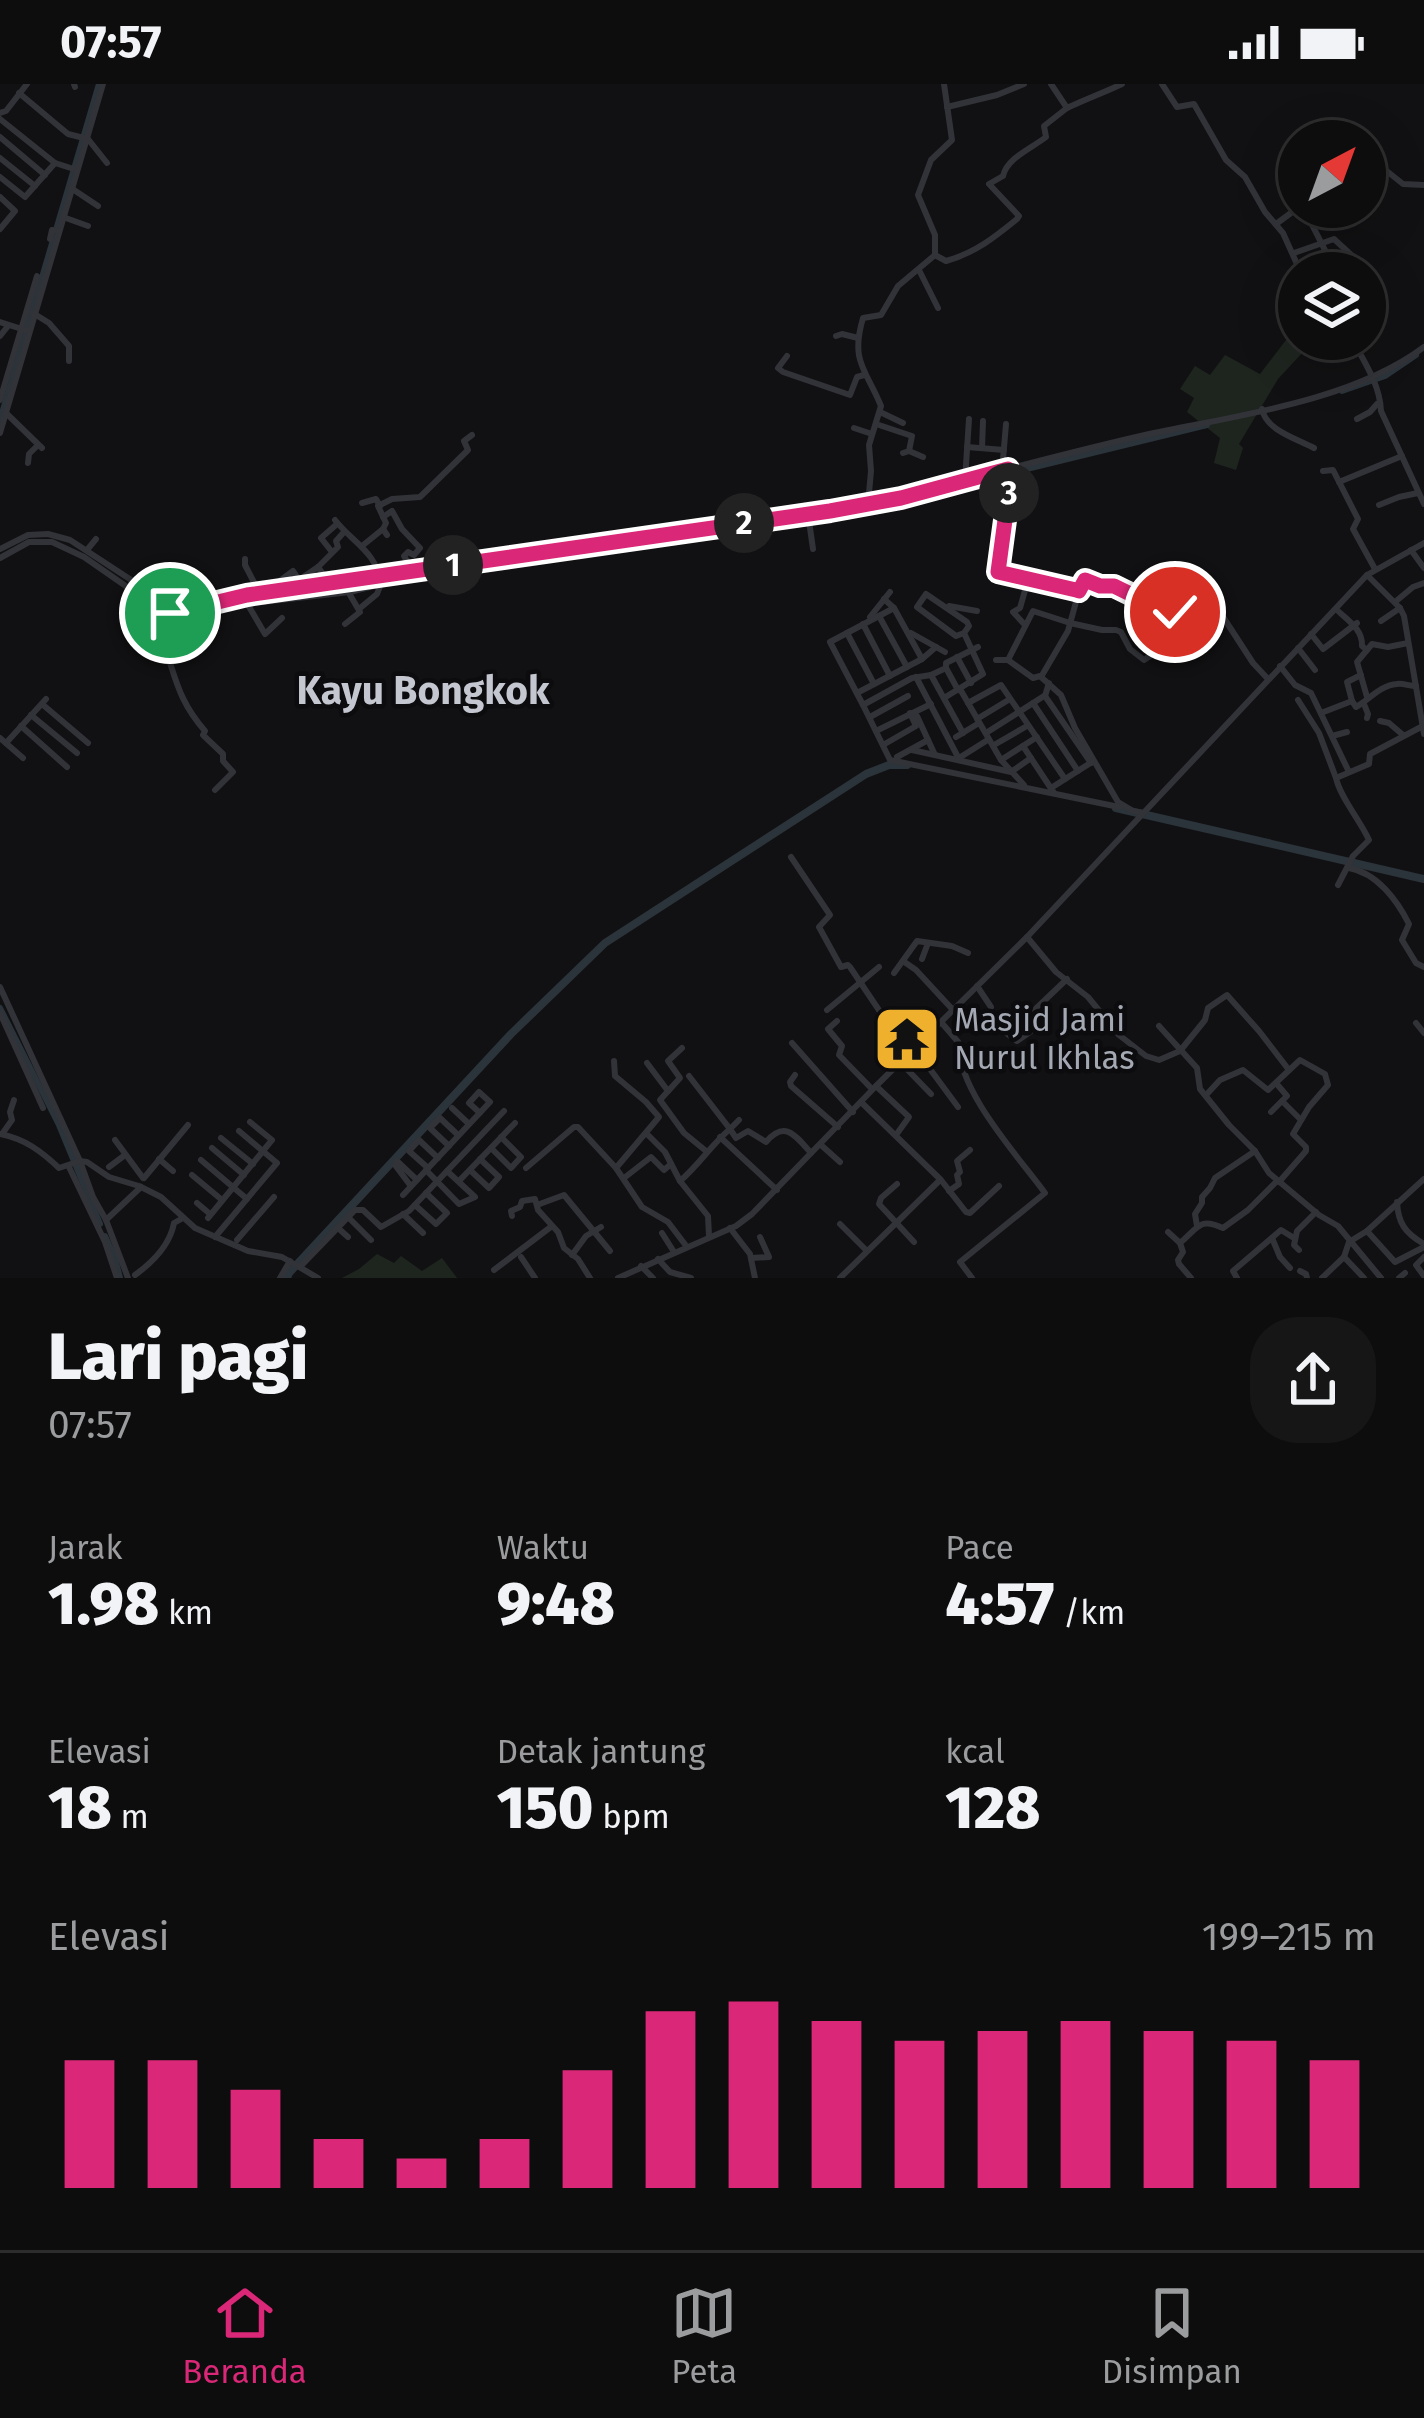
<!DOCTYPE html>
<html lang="id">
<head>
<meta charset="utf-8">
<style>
	body { margin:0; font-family:"Fira Sans",sans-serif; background:#161617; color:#f1f3f6; height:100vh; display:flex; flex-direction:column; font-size:45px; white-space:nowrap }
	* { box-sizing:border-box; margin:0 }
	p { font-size:39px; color:#9a9c9e }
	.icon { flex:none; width:66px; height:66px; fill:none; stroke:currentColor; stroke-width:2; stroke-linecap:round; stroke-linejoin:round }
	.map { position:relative; height:1194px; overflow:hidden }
	.sheet { display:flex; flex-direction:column; background:#0d0d0e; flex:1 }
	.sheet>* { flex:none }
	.needle { width:78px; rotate:41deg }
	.controls { position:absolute; left:1278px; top:36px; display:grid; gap:24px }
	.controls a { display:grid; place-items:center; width:108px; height:108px; border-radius:50%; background:#0d0d0e; box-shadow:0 12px 48px #0002,0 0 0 3px #2d2d2e; font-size:60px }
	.pin { position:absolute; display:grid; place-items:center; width:102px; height:102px; color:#fff; margin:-51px; border:6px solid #fff; border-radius:50%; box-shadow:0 3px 12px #0007 }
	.km { position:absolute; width:60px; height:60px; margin:-30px; border-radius:50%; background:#222; color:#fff; font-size:33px; line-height:60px; text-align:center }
	.round { display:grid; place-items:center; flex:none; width:126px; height:126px; border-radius:48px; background:#161617 }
	.summary { display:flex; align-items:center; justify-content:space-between; height:204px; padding:0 48px }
	h1 { font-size:66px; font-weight:800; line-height:90px }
	.metrics { display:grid; grid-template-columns:repeat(3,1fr); gap:18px; height:204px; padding:12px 48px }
	.metrics div { display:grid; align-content:center }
	.metrics b { font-size:60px; font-weight:800 }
	.metrics small { font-size:33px; font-weight:400 }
	.metrics p { font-size:33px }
	.chart { height:336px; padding:24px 48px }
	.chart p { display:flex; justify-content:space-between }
	.chart svg { width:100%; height:216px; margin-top:12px; stroke:#db2777; stroke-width:6 }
	.status { display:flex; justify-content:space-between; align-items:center; height:84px; padding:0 60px; background:#0d0d0e; direction:ltr }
	.status svg { height:33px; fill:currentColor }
	.menu { display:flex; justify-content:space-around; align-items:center; height:168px; border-top:3px solid #2d2d2e; background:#0d0d0e; font-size:33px; color:#9a9c9e }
	.menu a { display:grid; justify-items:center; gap:6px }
	.menu .current { color:#db2777 }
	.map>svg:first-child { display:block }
</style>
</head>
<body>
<div class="status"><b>07:57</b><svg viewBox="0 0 49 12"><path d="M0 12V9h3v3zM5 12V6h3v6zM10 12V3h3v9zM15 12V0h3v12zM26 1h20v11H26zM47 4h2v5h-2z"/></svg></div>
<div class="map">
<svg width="1424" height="1194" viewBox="0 0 1424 1194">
	<rect width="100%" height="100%" fill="#111113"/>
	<g fill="#1e251f">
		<polygon points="1299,246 1299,255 1315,255 1278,295 1239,360 1243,364 1236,386 1214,379 1220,354 1187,328 1194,314 1180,305 1195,282 1210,291 1225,271 1260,290 1289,252"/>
		<polygon points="377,1170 394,1179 401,1172 422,1187 442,1174 457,1194 342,1194 359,1185"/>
	</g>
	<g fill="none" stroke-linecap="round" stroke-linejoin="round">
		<g stroke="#2b343b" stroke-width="6">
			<polyline points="1342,307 1385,292 1416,271"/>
			<polyline points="0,336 99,0"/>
			<polyline points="722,445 855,427 1207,341"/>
			<path d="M131,499C152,514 167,527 194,526"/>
			<polyline points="308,510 489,479"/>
			<polyline points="224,519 259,515"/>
			<polyline points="0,924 59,1041 100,1140"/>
			<polyline points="105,1152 115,1174 120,1194"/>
		</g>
		<g stroke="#2b343b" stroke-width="8">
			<polyline points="1116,724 1424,795"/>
			<polyline points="287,1194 289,1189 511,950 605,859 866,690 889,681 907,681"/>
		</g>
		<g stroke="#323338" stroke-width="6">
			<polyline points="74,0 75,3"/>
			<path d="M1051,0L1067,24C1086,15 1103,9 1122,0"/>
			<polyline points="1162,0 1177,23 1194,20 1226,76 1245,93 1265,128 1283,149 1301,189"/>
			<polyline points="19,9 68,50 88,55 107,79"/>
			<polyline points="947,23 997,11 1024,0"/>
			<polyline points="0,29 6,27 27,0"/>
			<polyline points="0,35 55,79 77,86"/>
			<polyline points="0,53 45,91"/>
			<polyline points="0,74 35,102"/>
			<polyline points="1365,81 1369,84 1375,79 1378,80 1403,100 1424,101"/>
			<polyline points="0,93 25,113 55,79"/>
			<polyline points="71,104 98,122"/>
			<polyline points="0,113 15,127 0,145"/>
			<polyline points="1303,123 1328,172 1322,189"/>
			<polyline points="63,133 88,142"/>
			<polyline points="1276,140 1299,123"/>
			<polyline points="50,155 52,146 59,147"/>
			<polyline points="1294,169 1334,155 1359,178 1351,189"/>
			<path d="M935,171L946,177C975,169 995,153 1017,135L1019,132L989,100L1003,92C1007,74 1032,64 1046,53L1044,42L1067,24"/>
			<polyline points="919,186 938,224"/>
			<polyline points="33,229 49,239 69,262 69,277"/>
			<polyline points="0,238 25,246"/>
			<polyline points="0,252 8,242"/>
			<polyline points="836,252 842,250 858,254"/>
			<path d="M1352,255C1365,279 1380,301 1381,327L1424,420"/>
			<polyline points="787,272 778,284 783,288 850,311 857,293 864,291"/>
			<polyline points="0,316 37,192"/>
			<path d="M1262,325C1266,346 1295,354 1314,364"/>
			<polyline points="880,328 903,339"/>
			<polyline points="6,329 42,364"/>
			<polyline points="1357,335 1370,328 1377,320"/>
			<polyline points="876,340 912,352 909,367 903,369"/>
			<polyline points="854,344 872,350"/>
			<polyline points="0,349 103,0"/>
			<polyline points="967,363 1004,366"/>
			<polyline points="982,364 983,337"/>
			<polyline points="909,367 923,373"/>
			<polyline points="28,379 29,370 38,361"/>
			<polyline points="1008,385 1010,399 997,486 1006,492 1079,507 1068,547 1041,593 1061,611 1075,644 1118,718 1133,727 1144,729"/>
			<polyline points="1002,387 1006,340"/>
			<polyline points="1323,387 1333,386 1358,435 1353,445 1375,485"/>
			<polyline points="965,396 969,335"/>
			<polyline points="1339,398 1402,372"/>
			<polyline points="362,419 376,415 380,422"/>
			<path d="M868,420L871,387L869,361L881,322C866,285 850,278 863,234L881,231L898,202L935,171V151L918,111L931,76L952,56L944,0"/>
			<polyline points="1379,421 1399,413 1418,409"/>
			<polyline points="808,430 813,465"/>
			<polyline points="383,433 392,427 402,445 420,464 414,471 408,468 404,472 413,487"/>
			<polyline points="383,445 386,439 378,422 392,415 420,413 468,366 464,357 472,351"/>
			<polyline points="362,462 383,445 387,451"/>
			<path d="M0,465L28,451L48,450L70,456L171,522L193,524L247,511L830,427C936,406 1039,375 1145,351C1233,332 1351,318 1424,263"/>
			<polyline points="87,466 96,455"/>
			<polyline points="1411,466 1424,484"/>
			<polyline points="332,468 321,454 337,440"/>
			<path d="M0,474L29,458H52L84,473L153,521L169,530L185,531L218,523L350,508L381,500C377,468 353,459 335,436"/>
			<polyline points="245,475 245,481 260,510"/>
			<polyline points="318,483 338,463 336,457 344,448"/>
			<polyline points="1367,491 1400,524 1404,532 1424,650"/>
			<polyline points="299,496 318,483 330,500"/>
			<polyline points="282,507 281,496 293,487 299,496 298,503"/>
			<polyline points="1079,507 1085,496 1101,502 1114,501 1163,526 1173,522 1176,528 1180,531 1203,519 1211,518 1216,522 1253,579 1268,595"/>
			<polyline points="884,515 894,524 922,575"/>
			<polyline points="1395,518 1413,503 1424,499"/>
			<polyline points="248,521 265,550 282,534"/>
			<polyline points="949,522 977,527"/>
			<polyline points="359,525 377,510 381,500"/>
			<path d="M1336,525C1347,536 1363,545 1362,562L1367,566"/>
			<polyline points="879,532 907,583"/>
			<polyline points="870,533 890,508"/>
			<polyline points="1381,537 1400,524"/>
			<polyline points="345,540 360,528 350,511 348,498"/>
			<polyline points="863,540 890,592"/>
			<polyline points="1025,541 1013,528 1020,524 1028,496"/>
			<path d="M156,542C176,584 172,609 205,647L203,651L223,670V677L233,688L215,706"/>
			<polyline points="145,548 170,528"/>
			<polyline points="847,549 874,600"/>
			<polyline points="911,549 945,568"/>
			<polyline points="1311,550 1323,565 1357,539"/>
			<polyline points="978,563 946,579 946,584 931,591 912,594 863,621 890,676 1119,723"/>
			<polyline points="1298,564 1315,586"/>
			<polyline points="957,573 971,599"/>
			<polyline points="996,576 1008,576 1033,527 1070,539 1102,546 1116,546 1121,548 1130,565 1144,576 1150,572 1150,566 1167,556 1159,541 1162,530 1160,525"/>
			<polyline points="1008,576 1033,594 1040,592"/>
			<polyline points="1280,582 1295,601 1311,609 1349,688"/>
			<polyline points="946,584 958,606"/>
			<polyline points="931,591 963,649"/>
			<polyline points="916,593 959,675"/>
			<polyline points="1049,599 1045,612 1091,679"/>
			<polyline points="960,605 1001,676 1024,701"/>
			<polyline points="857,609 922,575 936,563"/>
			<polyline points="1367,613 1357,578 1372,560 1388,563 1408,559"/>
			<polyline points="944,614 983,590 964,549 969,542 967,538 926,510 917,523 956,552 964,549"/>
			<polyline points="1298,616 1319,649 1336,694"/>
			<polyline points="1352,617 1347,598 1361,591"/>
			<polyline points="968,619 1001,601 1065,695"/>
			<polyline points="1033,619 1078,687"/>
			<polyline points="42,620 88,659"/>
			<polyline points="1364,620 1368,630 1367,634"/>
			<polyline points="863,621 830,558 894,524"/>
			<path d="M1321,629L1352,617L1356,623C1368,617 1380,601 1397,600C1403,599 1409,602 1416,602"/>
			<polyline points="31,631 77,669"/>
			<polyline points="917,632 935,671"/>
			<polyline points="870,633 908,612"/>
			<polyline points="977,635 1010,615"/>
			<polyline points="1380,637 1389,639 1403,651"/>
			<polyline points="21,642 67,683"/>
			<polyline points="876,647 931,620"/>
			<polyline points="986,649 1044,612"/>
			<polyline points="1332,652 1347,648"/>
			<polyline points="956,653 979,639"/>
			<polyline points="0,654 23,674"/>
			<polyline points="6,659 46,615"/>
			<polyline points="883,661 916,642 910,629"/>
			<polyline points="994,661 1027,642"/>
			<polyline points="1023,662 1054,709"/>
			<polyline points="912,666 1011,688 1031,674"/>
			<polyline points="897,673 928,656"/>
			<polyline points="959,674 986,657"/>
			<polyline points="1001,676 1037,653"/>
			<polyline points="1051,704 1092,678"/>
			<polyline points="791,773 830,831 819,843 841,883 848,881 850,883 887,938 927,981 958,1023"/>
			<path d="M1349,784C1377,789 1397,816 1409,840L1402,856L1416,879L1424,883"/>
			<path d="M1338,801L1353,772L1369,756C1360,736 1340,713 1336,694L1369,680L1370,670L1421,643"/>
			<polyline points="1027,853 1056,888 1088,913 1119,951 1146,972 1159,976 1180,967 1205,936 1208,924 1227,911 1259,947 1289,986"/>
			<polyline points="922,875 928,859"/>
			<polyline points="903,877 916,886 953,926"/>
			<polyline points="894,889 917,857 952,862 968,869"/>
			<polyline points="977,902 991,923"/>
			<polyline points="0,903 80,1077 93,1113 106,1136 128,1194"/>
			<polyline points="827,926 879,883"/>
			<polyline points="0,929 43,1024"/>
			<polyline points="837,937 828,945 842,962 839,971 872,1005"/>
			<path d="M941,938L959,959C957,1006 1017,1071 1045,1109L960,1178L972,1194"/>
			<polyline points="1416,939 1424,949"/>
			<polyline points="1159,942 1197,984 1200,1005 1229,1041 1255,1067 1269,1089 1319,1131 1338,1142 1381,1194"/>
			<polyline points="1005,948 1017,957 1030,948 1023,938 1025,935 1067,895"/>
			<polyline points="792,959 853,1028"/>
			<polyline points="682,964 668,977 680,994 660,1016 684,1049 706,1067"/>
			<polyline points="614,977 615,992 646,1018 659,1033 616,1084"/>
			<polyline points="900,978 931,1010"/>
			<polyline points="647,979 668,1007"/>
			<polyline points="795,991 790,998 791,1002 838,1043"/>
			<path d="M689,992L730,1045C711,1061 699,1081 680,1097L708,1132L709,1152"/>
			<polyline points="876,1002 909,1033 896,1051"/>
			<polyline points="1207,1010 1220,996 1243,986 1268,1006 1300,976 1325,990 1328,1001 1309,1023 1293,1050 1306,1063 1306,1067 1279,1098"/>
			<polyline points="1282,1017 1301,1036"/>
			<polyline points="862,1019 941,1096 966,1128 970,1129 999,1102"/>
			<polyline points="452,1024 469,1040"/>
			<polyline points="1271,1028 1287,1012 1276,999"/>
			<path d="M739,1036L730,1045L736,1054L748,1047L766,1058C785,1036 795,1051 811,1069"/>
			<polyline points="646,1049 665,1068 680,1097"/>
			<path d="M0,1050C25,1055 41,1067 59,1084L80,1077"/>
			<polyline points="2,1050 12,1036 10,1028 14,1016"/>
			<polyline points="720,1053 777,1106"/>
			<polyline points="221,1054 253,1080"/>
			<polyline points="115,1056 143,1094"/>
			<polyline points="821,1061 840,1078"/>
			<polyline points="449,1062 430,1044 440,1034 458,1051"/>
			<polyline points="212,1064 244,1091"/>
			<polyline points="491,1064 511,1084 521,1073 501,1053"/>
			<polyline points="159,1075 173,1087"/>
			<polyline points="201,1076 247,1115"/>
			<polyline points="80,1077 87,1078 109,1093 139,1102 161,1113 195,1144 248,1167 282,1173 318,1194"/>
			<polyline points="69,1083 105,1158 117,1194"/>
			<polyline points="109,1083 125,1071"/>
			<polyline points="428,1084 409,1067 419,1056 438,1074"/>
			<polyline points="526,1084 574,1043 578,1043 616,1084 642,1123 668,1138 687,1163"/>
			<polyline points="426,1086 459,1120 475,1113 447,1087"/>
			<polyline points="470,1086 489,1104 499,1093 480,1075"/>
			<polyline points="192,1091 222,1116"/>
			<polyline points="144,1094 188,1041"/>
			<polyline points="624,1094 651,1073 664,1086 671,1080"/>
			<polyline points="459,1097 515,1039"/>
			<polyline points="897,1100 881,1114 879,1120 914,1158"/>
			<polyline points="410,1101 395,1081 397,1077 417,1096"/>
			<polyline points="949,1107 959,1100 957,1091 960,1088 957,1077 970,1066"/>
			<polyline points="403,1111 490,1018 479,1008 469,1019 480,1029"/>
			<path d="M1397,1118C1398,1139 1405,1149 1424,1160"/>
			<polyline points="197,1119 210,1130"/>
			<polyline points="415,1121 436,1140 447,1129 426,1109"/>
			<polyline points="537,1121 564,1111 610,1167"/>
			<polyline points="403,1130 423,1149"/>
			<polyline points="512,1132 511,1127 520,1123 522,1117 535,1115 538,1126 558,1148 564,1164 578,1175 590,1194"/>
			<polyline points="348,1133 371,1156"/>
			<polyline points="208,1134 272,1056 250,1038"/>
			<polyline points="106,1136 141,1103"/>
			<polyline points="840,1140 867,1167"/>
			<polyline points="1197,1142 1195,1130 1202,1119 1202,1113 1210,1104 1215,1094 1255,1067"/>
			<polyline points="338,1144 348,1153"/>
			<polyline points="730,1144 750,1170 755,1194"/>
			<polyline points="1367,1147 1395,1178 1424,1163"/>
			<polyline points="1168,1148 1180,1159"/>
			<polyline points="662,1149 674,1168"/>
			<polyline points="215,1153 277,1079 239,1047"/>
			<polyline points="1272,1154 1280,1173 1290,1184"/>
			<polyline points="237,1156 274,1113"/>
			<polyline points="1299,1166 1294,1161 1297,1147 1316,1128"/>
			<polyline points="572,1171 586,1152 601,1143"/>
			<polyline points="521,1173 535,1194"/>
			<polyline points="1344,1173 1364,1194"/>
			<polyline points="1424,1173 1416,1181 1424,1192"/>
			<polyline points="751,1174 769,1173 760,1153"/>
			<polyline points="658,1175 670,1188 691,1194"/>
			<polyline points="641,1182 653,1194"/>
			<polyline points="300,1183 355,1126 363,1126 381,1143 409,1127 504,1027"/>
			<polyline points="494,1186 552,1142"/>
			<polyline points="1300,1187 1306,1190 1307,1194"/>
			<path d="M135,1191C153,1178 170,1161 174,1139L183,1134"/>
			<polyline points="280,1194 290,1177"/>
			<polyline points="618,1194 736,1142 752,1130 876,1002 1027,853 1367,491 1424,459"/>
			<polyline points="840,1194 940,1096"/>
			<path d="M1191,1194L1179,1180L1178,1176L1183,1168L1180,1159C1199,1143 1199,1133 1223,1144L1248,1126L1277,1097"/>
			<polyline points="1237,1194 1233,1187 1281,1146 1294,1154"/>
			<polyline points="1322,1194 1344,1173 1349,1158 1367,1147 1424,1095"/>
			<polyline points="1399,1194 1405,1189"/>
		</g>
	</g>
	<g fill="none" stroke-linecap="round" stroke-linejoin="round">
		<defs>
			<polyline id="route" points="170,529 171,522 193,524 247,511 830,427 901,414 1008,385 1010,399 998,488 1076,506 1079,507 1085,496 1100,502 1114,502 1163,526 1173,522 1175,528"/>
		</defs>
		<use href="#route" stroke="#fff" stroke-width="24"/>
		<use href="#route" stroke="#db2777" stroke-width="15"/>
	</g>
	<defs>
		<symbol id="temple-square" viewBox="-11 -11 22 22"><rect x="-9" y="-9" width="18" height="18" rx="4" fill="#efb12d" stroke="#0c0c0e"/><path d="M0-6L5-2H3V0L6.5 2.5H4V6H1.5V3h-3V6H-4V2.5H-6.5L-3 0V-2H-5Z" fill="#111"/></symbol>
	</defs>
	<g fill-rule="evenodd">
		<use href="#temple-square" x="869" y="917" width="76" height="76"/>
	</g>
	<g text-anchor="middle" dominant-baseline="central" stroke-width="9" stroke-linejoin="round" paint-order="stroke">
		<g font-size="33" fill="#a3a8b3" stroke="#0c0c0e" text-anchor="start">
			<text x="954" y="936">Masjid Jami<tspan x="954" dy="38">Nurul Ikhlas</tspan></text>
		</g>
		<g font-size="39" font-weight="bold" fill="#c4c7cf" stroke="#0c0c0e">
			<text x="423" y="607">Kayu Bongkok</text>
		</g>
	</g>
</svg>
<div class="controls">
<a><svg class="needle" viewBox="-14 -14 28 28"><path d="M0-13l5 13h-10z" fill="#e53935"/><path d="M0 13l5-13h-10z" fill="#9a9c9e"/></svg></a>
<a><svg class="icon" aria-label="layers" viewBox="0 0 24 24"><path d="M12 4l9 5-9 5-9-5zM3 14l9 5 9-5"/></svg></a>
</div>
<div class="pin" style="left:170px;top:529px;background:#1e9e55"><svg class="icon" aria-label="arrive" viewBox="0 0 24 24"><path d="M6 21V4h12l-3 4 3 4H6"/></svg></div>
<div class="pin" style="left:1175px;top:528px;background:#d93025"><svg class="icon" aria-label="check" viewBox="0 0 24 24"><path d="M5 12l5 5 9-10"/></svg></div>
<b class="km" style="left:453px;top:481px">1</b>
<b class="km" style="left:744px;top:439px">2</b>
<b class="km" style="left:1009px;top:409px">3</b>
</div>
<section class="sheet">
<div class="summary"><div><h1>Lari pagi</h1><p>07:57</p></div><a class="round"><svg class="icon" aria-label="share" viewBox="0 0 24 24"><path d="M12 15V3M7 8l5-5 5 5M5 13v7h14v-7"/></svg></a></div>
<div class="metrics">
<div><p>Jarak</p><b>1.98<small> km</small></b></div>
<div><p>Waktu</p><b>9:48</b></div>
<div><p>Pace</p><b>4:57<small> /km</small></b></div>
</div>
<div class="metrics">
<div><p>Elevasi</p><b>18<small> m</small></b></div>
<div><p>Detak jantung</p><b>150<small> bpm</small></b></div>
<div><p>kcal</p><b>128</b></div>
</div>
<div class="chart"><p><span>Elevasi</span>199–215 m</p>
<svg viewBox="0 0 160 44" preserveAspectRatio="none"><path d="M5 44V18M15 44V18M25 44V24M35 44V34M45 44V38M55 44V34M65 44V20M75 44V8M85 44V6M95 44V10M105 44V14M115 44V12M125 44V10M135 44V12M145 44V14M155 44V18"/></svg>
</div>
</section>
<nav class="menu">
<a class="current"><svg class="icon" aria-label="home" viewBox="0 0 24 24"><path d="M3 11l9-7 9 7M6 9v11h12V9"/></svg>Beranda</a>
<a><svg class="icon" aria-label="map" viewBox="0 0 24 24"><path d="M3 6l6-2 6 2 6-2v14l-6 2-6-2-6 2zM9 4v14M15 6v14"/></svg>Peta</a>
<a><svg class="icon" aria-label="saved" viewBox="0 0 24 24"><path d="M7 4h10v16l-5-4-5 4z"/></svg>Disimpan</a>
</nav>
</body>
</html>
